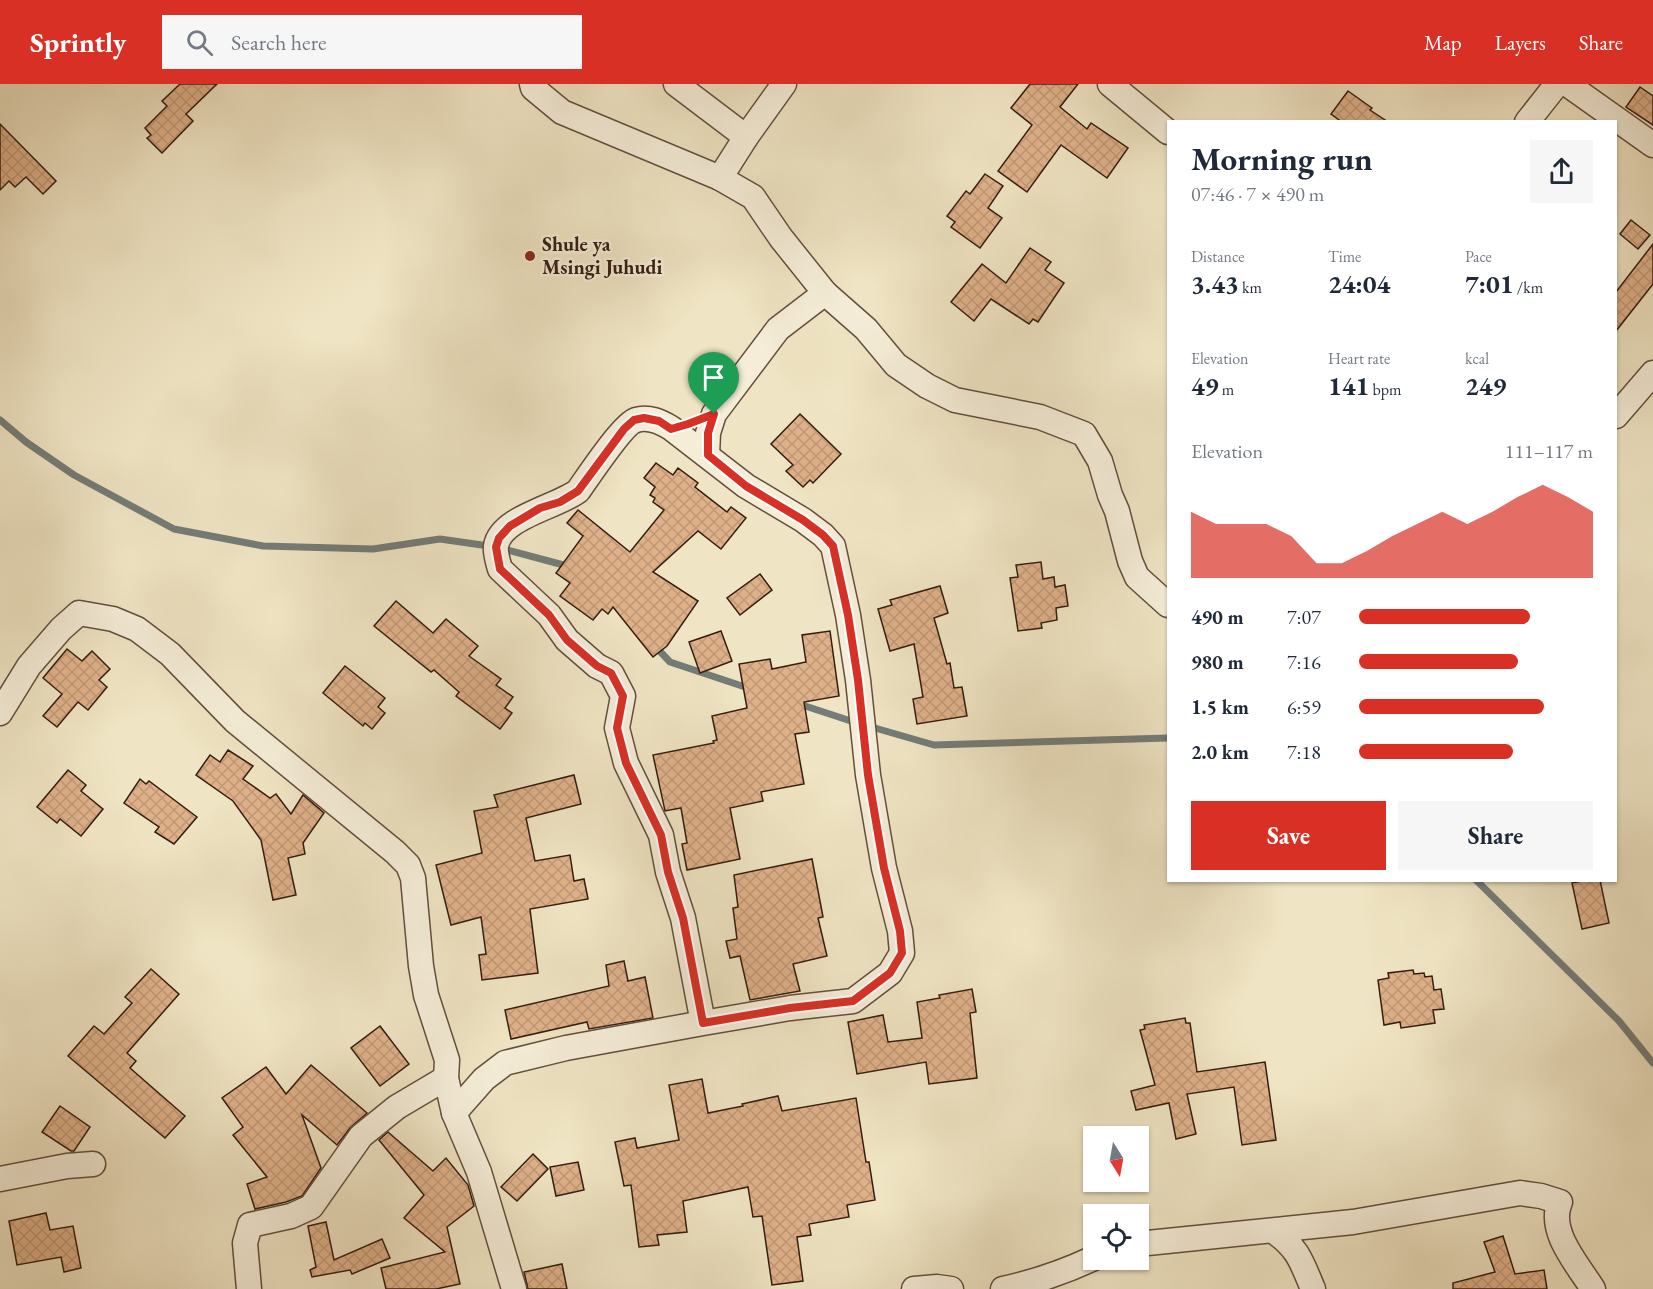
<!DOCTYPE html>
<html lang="en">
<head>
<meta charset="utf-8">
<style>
	body { margin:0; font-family:"EB Garamond",serif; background:#f6f6f7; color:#1f2937; height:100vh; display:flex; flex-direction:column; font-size:22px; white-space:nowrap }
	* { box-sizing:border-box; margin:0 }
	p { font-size:20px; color:#747a83 }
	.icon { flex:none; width:33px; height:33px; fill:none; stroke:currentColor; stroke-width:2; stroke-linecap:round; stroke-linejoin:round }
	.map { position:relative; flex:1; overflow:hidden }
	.sheet { position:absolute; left:1167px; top:36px; width:450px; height:762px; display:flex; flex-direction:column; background:#fff; border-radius:0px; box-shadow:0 2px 4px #0004 }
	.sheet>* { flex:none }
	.needle { width:39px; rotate:169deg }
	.tools { position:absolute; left:1083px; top:1042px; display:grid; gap:12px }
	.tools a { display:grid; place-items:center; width:66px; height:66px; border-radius:0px; background:#fff; box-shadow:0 2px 4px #0004; font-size:30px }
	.pin { position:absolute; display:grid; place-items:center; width:51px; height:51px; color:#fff; margin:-62px -26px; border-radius:50% 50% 50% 0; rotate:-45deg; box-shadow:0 0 6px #0007 }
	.pin .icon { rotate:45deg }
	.round { display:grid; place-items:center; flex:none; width:63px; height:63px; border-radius:0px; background:#f6f6f7 }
	.summary { display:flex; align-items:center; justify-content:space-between; height:102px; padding:0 24px }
	h1 { font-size:33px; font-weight:700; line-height:45px }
	.stats { display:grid; grid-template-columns:repeat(3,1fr); gap:9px; height:102px; padding:6px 24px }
	.stats div { display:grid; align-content:center }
	.stats b { font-size:26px; font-weight:700 }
	.stats small { font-size:16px; font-weight:400 }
	.stats p { font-size:16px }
	.chart { height:168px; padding:12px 24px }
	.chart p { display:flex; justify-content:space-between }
	.chart svg { width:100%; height:108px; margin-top:6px; fill:#d93025; opacity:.7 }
	.primary-button { display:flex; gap:12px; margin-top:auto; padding:12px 24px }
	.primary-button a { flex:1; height:69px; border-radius:0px; background:#d93025; color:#fff; font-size:24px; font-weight:700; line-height:69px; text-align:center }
	.primary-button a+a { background:#f6f6f7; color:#1f2937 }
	ul { padding:0 24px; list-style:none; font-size:20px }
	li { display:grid; grid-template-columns:96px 72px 1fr; align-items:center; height:45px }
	li i { height:15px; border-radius:8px; background:#d93025 }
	header { display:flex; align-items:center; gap:36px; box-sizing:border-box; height:84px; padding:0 30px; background:#d93025; color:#fff }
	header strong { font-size:28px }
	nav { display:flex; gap:33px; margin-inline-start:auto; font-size:21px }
	.search { width:420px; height:54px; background:#f6f6f7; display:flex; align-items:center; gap:15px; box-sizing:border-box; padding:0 21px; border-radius:0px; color:#747a83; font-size:22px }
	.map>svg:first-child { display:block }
</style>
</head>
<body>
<header>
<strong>Sprintly</strong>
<div class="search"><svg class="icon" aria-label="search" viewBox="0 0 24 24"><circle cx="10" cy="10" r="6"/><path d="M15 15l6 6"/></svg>Search here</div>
<nav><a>Map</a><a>Layers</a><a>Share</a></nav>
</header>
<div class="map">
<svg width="1653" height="1205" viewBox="0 0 1653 1205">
	<defs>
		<pattern id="building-cross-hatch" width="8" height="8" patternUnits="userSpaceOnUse" patternTransform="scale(1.5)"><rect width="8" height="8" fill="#dfb189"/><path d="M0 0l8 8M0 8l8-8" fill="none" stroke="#c09875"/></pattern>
	</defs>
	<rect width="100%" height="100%" fill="#efe4c3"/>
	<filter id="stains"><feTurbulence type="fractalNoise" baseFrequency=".00333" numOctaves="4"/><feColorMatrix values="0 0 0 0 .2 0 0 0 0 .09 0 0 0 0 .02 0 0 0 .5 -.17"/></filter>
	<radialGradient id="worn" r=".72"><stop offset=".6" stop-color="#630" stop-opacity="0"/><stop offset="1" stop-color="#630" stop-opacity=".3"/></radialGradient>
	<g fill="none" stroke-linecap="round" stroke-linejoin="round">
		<g stroke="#737c78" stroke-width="7">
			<polyline points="0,336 26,358 74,391 174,445 263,462 373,465 440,455 496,463 571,483"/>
			<polyline points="654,561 670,578 751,605"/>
			<polyline points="796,619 857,639"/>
			<polyline points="868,642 934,661 1168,654"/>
			<polyline points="1476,796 1619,937 1653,979"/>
		</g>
	</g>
	<g fill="url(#building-cross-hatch)" stroke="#341c11" stroke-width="1.5">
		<polygon points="180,0 217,0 186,30 193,37 162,69 147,54 151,51 145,44 167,22 162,17"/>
		<polygon points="1030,0 1078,0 1060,23 1087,45 1091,39 1128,64 1107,94 1061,61 1027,108 998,87 1032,41 1011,24"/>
		<polygon points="1640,3 1653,12 1653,41 1626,23"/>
		<polygon points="1348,7 1372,24 1370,26 1388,38 1342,38 1331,30"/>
		<polygon points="0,40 56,97 43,110 26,93 15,103 9,97 0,106"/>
		<polygon points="985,90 1003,102 988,124 1002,134 980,164 951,143 955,138 947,132 966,107 970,110"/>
		<polygon points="1631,136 1650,151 1638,165 1620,150"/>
		<polygon points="1653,160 1653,200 1616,247 1616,208"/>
		<polygon points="1030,164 1051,178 1045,186 1064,199 1038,238 1033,235 1029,240 991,215 974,237 951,218 982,180 1006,199"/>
		<polygon points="800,330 841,370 813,399 810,396 803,403 786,387 793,381 771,360"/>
		<polygon points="656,379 673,391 678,384 698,399 695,403 727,428 731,423 746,434 721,465 698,447 653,488 698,517 667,562 653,573 613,523 608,530 602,525 593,536 560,512 570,499 556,489 583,452 567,439 578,426 630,468 664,426 653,418 655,414 650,411 655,403 644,394"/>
		<polygon points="1041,478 1043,495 1054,493 1055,503 1065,501 1068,522 1056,524 1057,536 1041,539 1042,544 1018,547 1010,494 1018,493 1016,481"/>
		<polygon points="760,490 772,506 740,531 727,514"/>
		<polygon points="940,502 948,529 934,534 947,580 950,579 954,604 962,603 967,632 917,640 913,615 923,613 914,560 890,567 878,525 892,521 890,516"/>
		<polygon points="396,517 433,549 446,535 478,562 469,572 501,595 496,601 513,613 505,624 512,629 500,645 456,612 459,608 434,586 431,588 374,542"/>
		<polygon points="721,547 732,577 700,589 689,558"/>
		<polygon points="830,547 839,612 804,618 809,648 795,650 804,700 761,708 763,717 730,724 740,775 687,786 682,760 687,759 681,724 665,727 653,671 714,659 713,657 717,656 712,632 747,624 739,580 770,575 772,585 806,578 802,551"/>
		<polygon points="67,565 82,577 92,567 110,585 99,596 107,603 88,626 78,618 57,643 43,632 62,610 43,594"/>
		<polygon points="345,582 385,614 378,623 385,629 372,645 365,639 363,642 323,609"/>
		<polygon points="228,666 253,682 243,695 270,714 276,710 291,730 303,711 324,729 303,759 305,770 288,774 296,811 273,816 261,756 233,717 196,691 210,671 220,678"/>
		<polygon points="68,686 86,701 81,707 103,725 81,752 60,735 57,739 37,723"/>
		<polygon points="574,691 581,720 526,734 535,777 570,771 574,797 584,795 588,815 530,825 538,889 482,896 479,871 486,870 481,833 451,841 436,781 482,769 474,727 498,723 494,711"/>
		<polygon points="140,695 146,700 149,697 197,733 174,760 155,748 159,743 124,719"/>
		<polygon points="812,775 823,833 818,834 827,872 793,880 800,907 750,916 740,872 730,874 726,857 737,855 733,824 738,823 734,791"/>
		<polygon points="1586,796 1600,796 1609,839 1582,845 1572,799"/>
		<polygon points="624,877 628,897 645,893 653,934 589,945 587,938 511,955 505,926 609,902 606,881"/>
		<polygon points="151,885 179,910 127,969 136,977 130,984 185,1032 165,1054 68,972 94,942 104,950 132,919 125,913"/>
		<polygon points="1413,886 1414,890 1424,889 1425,893 1432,892 1434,906 1441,905 1444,925 1433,926 1435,939 1401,944 1400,938 1384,941 1378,896 1389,894 1388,889"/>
		<polygon points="972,905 976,928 970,929 977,994 929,1000 926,978 857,990 848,938 883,931 888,958 922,954 917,918 940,914 939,911"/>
		<polygon points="1185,934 1186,939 1190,939 1197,988 1265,978 1276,1056 1242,1061 1234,1003 1187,1010 1196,1050 1176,1055 1169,1019 1136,1026 1131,1007 1155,1001 1140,946 1145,945 1144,941"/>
		<polygon points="380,942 409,980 380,1002 351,964"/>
		<polygon points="311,981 367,1029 350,1044 337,1061 302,1031 321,1084 302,1112 286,1118 255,1125 247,1100 267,1093 233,1051 243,1043 222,1014 266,983 286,1010"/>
		<polygon points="702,995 708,1029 743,1022 742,1020 778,1012 782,1027 856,1014 866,1078 869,1078 875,1116 847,1121 849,1133 809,1140 811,1151 797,1153 803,1197 772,1201 762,1132 753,1133 748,1103 683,1117 687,1148 657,1151 659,1161 639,1163 631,1101 624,1102 615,1058 635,1054 637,1064 679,1056 669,1001"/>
		<polygon points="60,1022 90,1043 74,1067 71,1067 42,1048"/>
		<polygon points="388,1048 433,1087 446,1074 468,1101 474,1122 447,1143 460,1200 436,1205 386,1205 381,1184 445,1168 404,1134 424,1111 379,1056"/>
		<polygon points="533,1070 548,1085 517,1117 501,1103"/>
		<polygon points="578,1078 584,1106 556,1112 550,1083"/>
		<polygon points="46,1129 50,1146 73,1142 81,1184 64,1188 61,1173 17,1181 9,1137"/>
		<polygon points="326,1138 334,1176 382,1155 390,1174 352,1190 350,1186 312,1193 310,1186 316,1183 308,1142"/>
		<polygon points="1503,1152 1515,1190 1544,1186 1547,1205 1453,1205 1453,1199 1495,1188 1484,1158"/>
		<polygon points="562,1180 567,1205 528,1205 524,1188"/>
	</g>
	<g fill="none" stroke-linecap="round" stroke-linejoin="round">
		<defs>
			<g id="street">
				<polyline points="532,0 533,4 562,28 720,94 753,113 781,154 825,209 866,245 896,281 927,302 955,316 1040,333 1084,350 1100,377 1110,411 1117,427 1130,477 1137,493 1168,521"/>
				<polyline points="676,0 746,53"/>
				<polyline points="1110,0 1168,48"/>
				<polyline points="1567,0 1653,61"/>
				<polyline points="1527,38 1557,0"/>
				<polyline points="720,94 746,53 784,0"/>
				<polyline points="1616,332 1653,289"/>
				<polyline points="707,371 708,349 714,330 778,245 825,209"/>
				<polyline points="0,629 29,582 61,545 79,529 113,535 137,545 170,570 235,637 395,768 408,781 413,794 421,882 426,911 447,976 446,994 454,1029 479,1088 514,1205"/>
				<path d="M454,1029L484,995L505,979L566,964L703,939L790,924L853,917L890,889L902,869L900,847L884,784L868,691L858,596L848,531L833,462L823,451L803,436L746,402L671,344C661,338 649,332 636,336C623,340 588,393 578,407C557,423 501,433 496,462C495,469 498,478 500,485L549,531L567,556L597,582L611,589L623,612L617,644L626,679L661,751L668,788L683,834L703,939"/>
				<polyline points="0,1095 67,1082 93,1080"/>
				<path d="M1273,1147C1298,1163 1302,1179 1313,1205"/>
				<path d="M1138,1160L1353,1138L1520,1109L1541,1112L1560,1118C1547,1147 1578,1181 1593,1205"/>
				<polyline points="249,1205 245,1159 250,1141 291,1132 311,1123 361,1052 397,1023 446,994"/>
				<polyline points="914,1205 937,1203 951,1205"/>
				<path d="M1003,1205C1035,1198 1064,1188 1094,1174"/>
			</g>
		</defs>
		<use href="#street" stroke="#634e3e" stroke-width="27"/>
		<use href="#street" stroke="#f5edd8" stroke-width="24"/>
	</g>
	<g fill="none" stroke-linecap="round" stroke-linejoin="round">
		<defs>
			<polygon id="route" points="714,330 708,349 708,371 746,402 803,436 823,451 833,462 848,531 858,596 868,691 884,784 900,847 902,869 890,889 853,917 790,924 703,939 683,834 668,788 661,751 626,679 617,644 623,612 611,589 597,582 567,556 549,531 500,485 496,463 499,454 510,442 540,424 560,418 578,407 624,345 634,336 644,334 659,337 671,345 688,340"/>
		</defs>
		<use href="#route" stroke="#fff" stroke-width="12"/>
		<use href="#route" stroke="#d93025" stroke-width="8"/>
	</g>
	<circle fill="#8f2418" stroke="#f5edd8" stroke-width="2" cx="530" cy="172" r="6"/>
	<g text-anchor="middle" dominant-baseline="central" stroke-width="5" stroke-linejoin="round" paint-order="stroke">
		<g font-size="20" font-weight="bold" fill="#341c11" stroke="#f5edd8" text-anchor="start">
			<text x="542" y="160">Shule ya<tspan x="542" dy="23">Msingi Juhudi</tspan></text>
		</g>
	</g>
	<rect width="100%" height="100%" filter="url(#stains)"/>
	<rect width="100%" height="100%" fill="url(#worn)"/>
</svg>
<div class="tools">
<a><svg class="needle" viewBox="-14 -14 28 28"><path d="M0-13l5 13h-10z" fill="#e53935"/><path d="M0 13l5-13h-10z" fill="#747a83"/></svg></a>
<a><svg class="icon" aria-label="locate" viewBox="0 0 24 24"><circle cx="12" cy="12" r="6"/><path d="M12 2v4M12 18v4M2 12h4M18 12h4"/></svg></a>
</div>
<div class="pin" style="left:714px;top:330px;background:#1e9e55"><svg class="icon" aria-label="arrive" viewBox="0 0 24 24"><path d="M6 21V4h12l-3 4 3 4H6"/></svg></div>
<section class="sheet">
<div class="summary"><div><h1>Morning run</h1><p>07:46 · 7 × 490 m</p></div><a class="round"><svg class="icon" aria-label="share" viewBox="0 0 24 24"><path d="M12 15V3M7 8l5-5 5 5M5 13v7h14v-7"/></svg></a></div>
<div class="stats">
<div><p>Distance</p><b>3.43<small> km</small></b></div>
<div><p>Time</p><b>24:04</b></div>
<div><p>Pace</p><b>7:01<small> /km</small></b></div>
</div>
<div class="stats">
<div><p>Elevation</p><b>49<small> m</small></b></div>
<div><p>Heart rate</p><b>141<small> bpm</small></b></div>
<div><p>kcal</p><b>249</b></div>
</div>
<div class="chart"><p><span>Elevation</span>111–117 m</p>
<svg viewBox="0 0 160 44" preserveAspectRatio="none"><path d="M0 44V17L10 22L20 22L30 22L40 27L50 38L60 38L70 33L80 27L90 22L100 17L110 22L120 17L130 11L140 6L150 11L160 17V44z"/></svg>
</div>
<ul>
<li><b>490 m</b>7:07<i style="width:73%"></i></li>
<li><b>980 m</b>7:16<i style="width:68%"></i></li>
<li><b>1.5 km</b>6:59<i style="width:79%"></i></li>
<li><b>2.0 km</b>7:18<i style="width:66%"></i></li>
</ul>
<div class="primary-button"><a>Save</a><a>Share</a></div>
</section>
</div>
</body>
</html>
